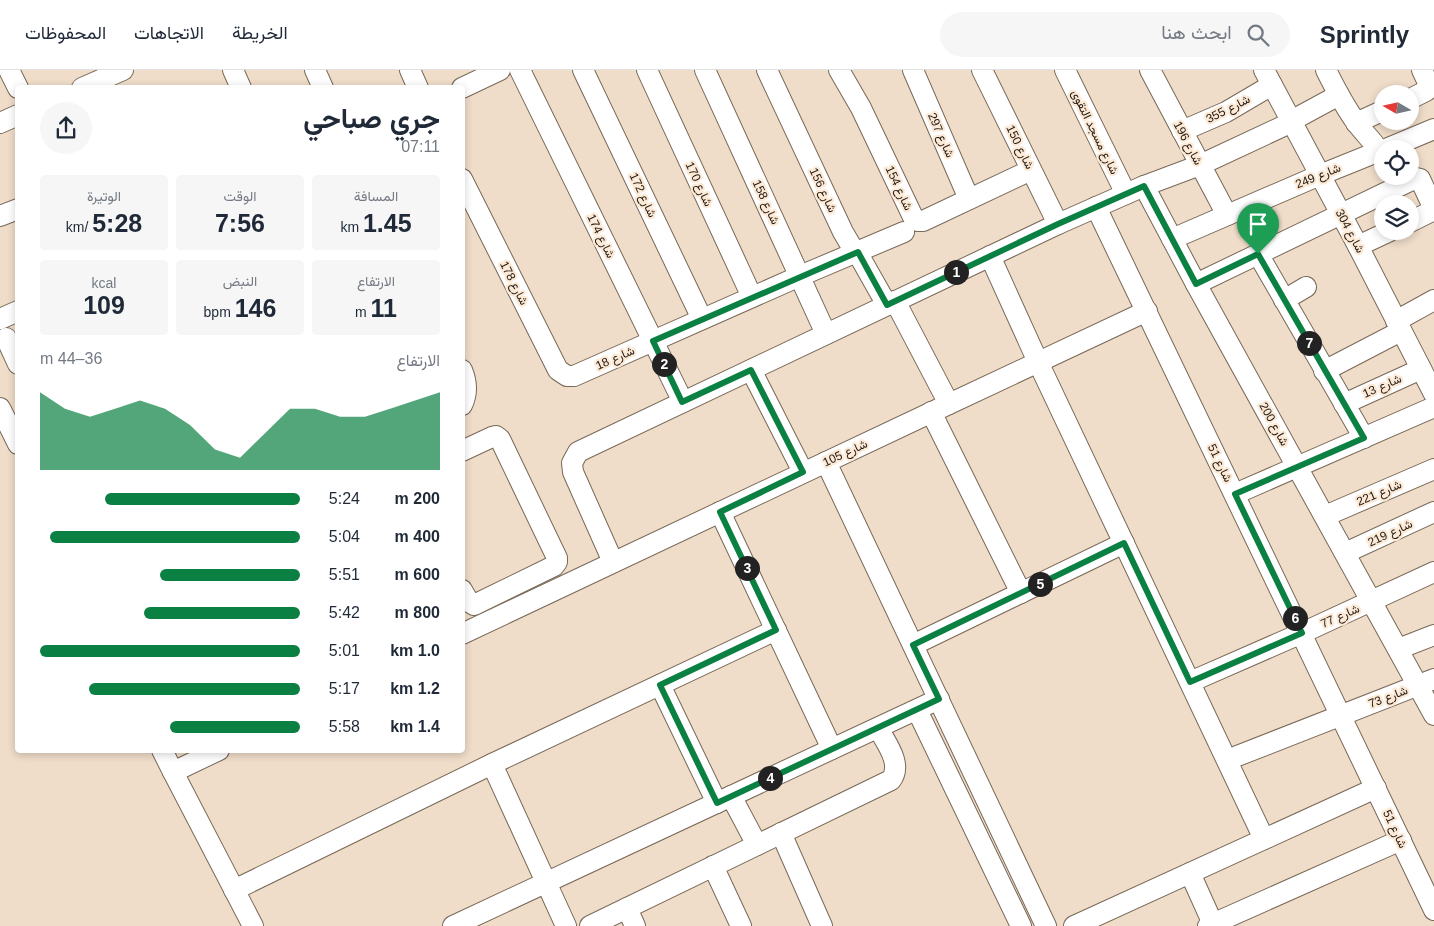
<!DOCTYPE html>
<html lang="ar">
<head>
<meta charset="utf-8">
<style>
	body { margin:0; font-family:Helvetica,Vazirmatn,sans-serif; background:#f6f6f7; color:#1f2937; direction:rtl; height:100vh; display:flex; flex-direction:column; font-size:19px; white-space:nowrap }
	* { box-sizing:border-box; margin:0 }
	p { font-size:16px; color:#747a83 }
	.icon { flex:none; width:28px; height:28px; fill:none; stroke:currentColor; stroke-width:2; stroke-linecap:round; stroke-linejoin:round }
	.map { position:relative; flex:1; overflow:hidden; direction:ltr }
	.side { position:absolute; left:15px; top:15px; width:450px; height:668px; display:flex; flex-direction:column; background:#fff; border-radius:5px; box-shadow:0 2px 8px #0003; direction:rtl }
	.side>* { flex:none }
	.needle { width:32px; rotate:279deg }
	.fabs { position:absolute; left:1374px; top:15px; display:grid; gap:10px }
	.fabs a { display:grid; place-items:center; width:45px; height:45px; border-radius:50%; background:#fff; box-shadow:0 2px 8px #0003; font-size:25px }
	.pin { position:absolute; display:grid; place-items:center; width:42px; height:42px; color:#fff; margin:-51px -21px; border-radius:50% 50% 50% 0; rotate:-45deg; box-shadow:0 0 5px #0007 }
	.pin .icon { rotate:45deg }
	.km { position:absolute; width:25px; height:25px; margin:-12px; border-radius:50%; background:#222; color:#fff; font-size:14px; line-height:25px; text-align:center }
	.round { display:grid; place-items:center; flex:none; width:52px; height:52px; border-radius:26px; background:#f6f6f7 }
	.headline { display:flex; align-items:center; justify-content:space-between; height:85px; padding:0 25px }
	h1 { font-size:28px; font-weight:700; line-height:38px }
	.figures { display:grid; grid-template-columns:repeat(3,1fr); gap:8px; height:85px; padding:5px 25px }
	.figures div { display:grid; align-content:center; border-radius:5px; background:#f6f6f7; text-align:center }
	.figures b { font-size:25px; font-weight:700 }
	.figures small { font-size:14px; font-weight:400 }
	.figures p { font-size:14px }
	.chart { height:140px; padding:10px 25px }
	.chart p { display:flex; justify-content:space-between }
	.chart svg { width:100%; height:90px; margin-top:5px; fill:#0b8043; opacity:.7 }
	ul { padding:0 25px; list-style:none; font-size:16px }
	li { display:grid; grid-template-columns:80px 60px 1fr; align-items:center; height:38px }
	li i { height:12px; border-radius:6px; background:#0b8043 }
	header { display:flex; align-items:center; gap:30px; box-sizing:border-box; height:70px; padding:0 25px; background:#fff; border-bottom:1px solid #e0e1e3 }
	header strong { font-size:24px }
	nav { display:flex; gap:28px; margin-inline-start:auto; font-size:18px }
	.search { width:350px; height:45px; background:#f6f6f7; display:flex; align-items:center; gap:12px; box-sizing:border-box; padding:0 18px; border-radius:28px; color:#747a83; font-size:19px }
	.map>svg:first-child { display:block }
</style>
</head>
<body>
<header>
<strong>Sprintly</strong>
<div class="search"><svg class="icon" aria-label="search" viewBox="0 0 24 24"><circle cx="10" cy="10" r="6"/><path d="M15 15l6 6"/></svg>ابحث هنا</div>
<nav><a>الخريطة</a><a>الاتجاهات</a><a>المحفوظات</a></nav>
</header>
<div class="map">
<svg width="1434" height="856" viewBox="0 0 1434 856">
	<rect width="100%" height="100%" fill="#efdcc9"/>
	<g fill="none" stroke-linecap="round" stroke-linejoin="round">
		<defs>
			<g id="minor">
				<polyline points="9,0 18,18"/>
				<polyline points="233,0 241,18"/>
				<polyline points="315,0 323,18"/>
				<polyline points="410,0 418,18"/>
				<polyline points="520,0 683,332"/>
				<polyline points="583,0 702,249"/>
				<polyline points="647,0 752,227"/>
				<polyline points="705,0 826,264"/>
				<polyline points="767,0 843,162 853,179 857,182 887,235"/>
				<polyline points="839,0 861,38 913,147 917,151 923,151 1031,100"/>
				<polyline points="913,0 969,129"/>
				<polyline points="982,0 1058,154"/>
				<polyline points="1065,0 1126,124"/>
				<polyline points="1150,0 1227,145"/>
				<polyline points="1264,0 1358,176 1434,324"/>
				<path d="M1326,0C1335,18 1344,36 1356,52C1364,64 1376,73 1382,86"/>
				<polyline points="82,18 123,0"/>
				<polyline points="462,18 500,0"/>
				<polyline points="1410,29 1426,21 1430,17 1422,0"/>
				<polyline points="1291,51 1339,25"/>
				<polyline points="0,53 18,45"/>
				<polyline points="1356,53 1382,41"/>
				<polyline points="1182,61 1226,42 1272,15"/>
				<polyline points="1386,79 1434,59"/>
				<polyline points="462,109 558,300 567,306 574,306 800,206 904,162"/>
				<polyline points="1144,116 1196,214 1434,645"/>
				<polyline points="1096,137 1434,840"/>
				<polyline points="0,146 18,139"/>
				<polyline points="1410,152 1434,140"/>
				<polyline points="1172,169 1320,105 1382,80"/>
				<polyline points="1358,176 1390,161"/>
				<polyline points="1258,184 1364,368"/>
				<polyline points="990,186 1038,292 1264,769"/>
				<polyline points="1196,214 1416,108 1420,109 1434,139"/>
				<polyline points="1284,230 1306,217"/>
				<polyline points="895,231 949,334"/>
				<polyline points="0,249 18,241"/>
				<polyline points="1396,251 1434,230"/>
				<polyline points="6,268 18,294"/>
				<path d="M462,300C467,312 468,323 462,335"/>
				<polyline points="751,300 803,402"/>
				<polyline points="1324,301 1401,261"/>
				<polyline points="1344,334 1421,299"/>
				<polyline points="0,338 18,374"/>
				<polyline points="931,342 1021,523"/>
				<polyline points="462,381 492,367 496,366 500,369 557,488 557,492 554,496 474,535 469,532 462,520"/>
				<polyline points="826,392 1046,856"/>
				<polyline points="1235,424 1434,337"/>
				<polyline points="720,442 832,679"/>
				<polyline points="1325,446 1434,399"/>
				<polyline points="1345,483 1434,442"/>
				<polyline points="613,492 573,402 572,393 578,382 1058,154 1144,116 1200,95 1292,52"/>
				<polyline points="462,564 949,334 1147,241"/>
				<polyline points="913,575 1124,473"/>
				<polyline points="1398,579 1434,565"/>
				<polyline points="1190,612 1302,563 1434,502"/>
				<polyline points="660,615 717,733"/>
				<polyline points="917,640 1021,856"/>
				<polyline points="162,680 173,702 219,680"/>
				<polyline points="1227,690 1434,609"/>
				<polyline points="492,694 566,856"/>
				<polyline points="173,702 253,856"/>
				<polyline points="731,726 757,775"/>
				<polyline points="781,763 822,856"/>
				<polyline points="713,796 741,856"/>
				<polyline points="1190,803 1213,854"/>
				<polyline points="234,820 492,694 776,560"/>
				<polyline points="627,838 635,856"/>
				<polyline points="453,856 939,629"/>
				<path d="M590,856L891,710C903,694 886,673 878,658"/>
				<polyline points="1074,856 1376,718"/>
				<polyline points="1208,856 1401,770"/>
			</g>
		</defs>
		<use href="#minor" stroke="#786857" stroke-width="22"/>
		<use href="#minor" stroke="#fff" stroke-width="20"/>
	</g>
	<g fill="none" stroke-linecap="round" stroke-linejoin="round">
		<defs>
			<polygon id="route" points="1144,116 1196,214 1258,184 1364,368 1235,424 1302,563 1190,612 1124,473 913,575 939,629 717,733 660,615 776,560 720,442 803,402 751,300 682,332 653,271 858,182 887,235 1058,154"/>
		</defs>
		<use href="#route" stroke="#fff" stroke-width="10"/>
		<use href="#route" stroke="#0b8043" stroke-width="6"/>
	</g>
	<g text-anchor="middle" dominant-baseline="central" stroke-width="4.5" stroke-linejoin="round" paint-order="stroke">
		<g font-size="12" fill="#201912" stroke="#fce9d6">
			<text transform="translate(1228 39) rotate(-27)">شارع 355</text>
			<text transform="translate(1095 62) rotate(64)">شارع مسجد التقوى</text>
			<text transform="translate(941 65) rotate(66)">شارع 297</text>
			<text transform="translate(1188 73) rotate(62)">شارع 196</text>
			<text transform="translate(1020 77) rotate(64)">شارع 150</text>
			<text transform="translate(1318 106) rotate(-22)">شارع 249</text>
			<text transform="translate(699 114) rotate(65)">شارع 170</text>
			<text transform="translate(899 118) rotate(65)">شارع 154</text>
			<text transform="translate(823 120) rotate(65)">شارع 156</text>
			<text transform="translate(643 125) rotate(65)">شارع 172</text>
			<text transform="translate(766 132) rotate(65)">شارع 158</text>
			<text transform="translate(1350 161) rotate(62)">شارع 304</text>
			<text transform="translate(601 166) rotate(64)">شارع 174</text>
			<text transform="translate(514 213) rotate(63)">شارع 178</text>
			<text transform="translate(615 288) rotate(-24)">شارع 18</text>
			<text transform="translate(1382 316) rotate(-24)">شارع 13</text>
			<text transform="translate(1274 354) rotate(61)">شارع 200</text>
			<text transform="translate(845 383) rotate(-25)">شارع 105</text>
			<text transform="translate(1220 393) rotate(64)">شارع 51</text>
			<text transform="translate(1379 423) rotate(-23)">شارع 221</text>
			<text transform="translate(1390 463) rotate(-25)">شارع 219</text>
			<text transform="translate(1340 546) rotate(-24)">شارع 77</text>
			<text transform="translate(1388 627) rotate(-21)">شارع 73</text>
			<text transform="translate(1395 759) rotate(65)">شارع 51</text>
		</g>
	</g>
</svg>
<div class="fabs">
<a><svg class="needle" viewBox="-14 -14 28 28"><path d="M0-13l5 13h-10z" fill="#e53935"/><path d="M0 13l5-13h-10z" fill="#747a83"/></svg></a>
<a><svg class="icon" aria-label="locate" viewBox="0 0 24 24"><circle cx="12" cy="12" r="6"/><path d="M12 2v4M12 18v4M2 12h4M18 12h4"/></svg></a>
<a><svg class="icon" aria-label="layers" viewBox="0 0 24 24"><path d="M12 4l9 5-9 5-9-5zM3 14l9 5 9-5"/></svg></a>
</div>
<div class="pin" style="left:1258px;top:184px;background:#1e9e55"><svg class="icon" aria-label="arrive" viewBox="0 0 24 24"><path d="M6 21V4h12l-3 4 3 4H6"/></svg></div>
<b class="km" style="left:956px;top:202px">1</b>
<b class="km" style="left:664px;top:294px">2</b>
<b class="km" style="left:747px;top:498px">3</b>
<b class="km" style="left:770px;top:708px">4</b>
<b class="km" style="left:1040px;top:514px">5</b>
<b class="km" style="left:1295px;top:548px">6</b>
<b class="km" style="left:1309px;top:273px">7</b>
<section class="side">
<div class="headline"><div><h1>جري صباحي</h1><p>07:11</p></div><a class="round"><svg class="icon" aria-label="share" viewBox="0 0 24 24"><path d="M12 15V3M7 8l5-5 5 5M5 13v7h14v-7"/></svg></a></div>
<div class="figures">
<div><p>المسافة</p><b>1.45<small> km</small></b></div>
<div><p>الوقت</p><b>7:56</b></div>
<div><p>الوتيرة</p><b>5:28<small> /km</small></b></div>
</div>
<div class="figures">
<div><p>الارتفاع</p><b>11<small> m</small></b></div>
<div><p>النبض</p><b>146<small> bpm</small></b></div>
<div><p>kcal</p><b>109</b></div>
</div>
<div class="chart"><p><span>الارتفاع</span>36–44 m</p>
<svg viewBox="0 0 160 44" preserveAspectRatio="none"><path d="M0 44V6L10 14L20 18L30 14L40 10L50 14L60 22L70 34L80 38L90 26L100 14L110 14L120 18L130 18L140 14L150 10L160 6V44z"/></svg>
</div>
<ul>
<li><b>200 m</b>5:24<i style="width:75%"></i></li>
<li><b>400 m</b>5:04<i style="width:96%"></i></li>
<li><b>600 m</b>5:51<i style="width:54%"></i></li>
<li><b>800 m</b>5:42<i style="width:60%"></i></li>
<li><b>1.0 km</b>5:01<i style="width:100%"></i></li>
<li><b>1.2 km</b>5:17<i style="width:81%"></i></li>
<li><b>1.4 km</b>5:58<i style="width:50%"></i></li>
</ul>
</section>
</div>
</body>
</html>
